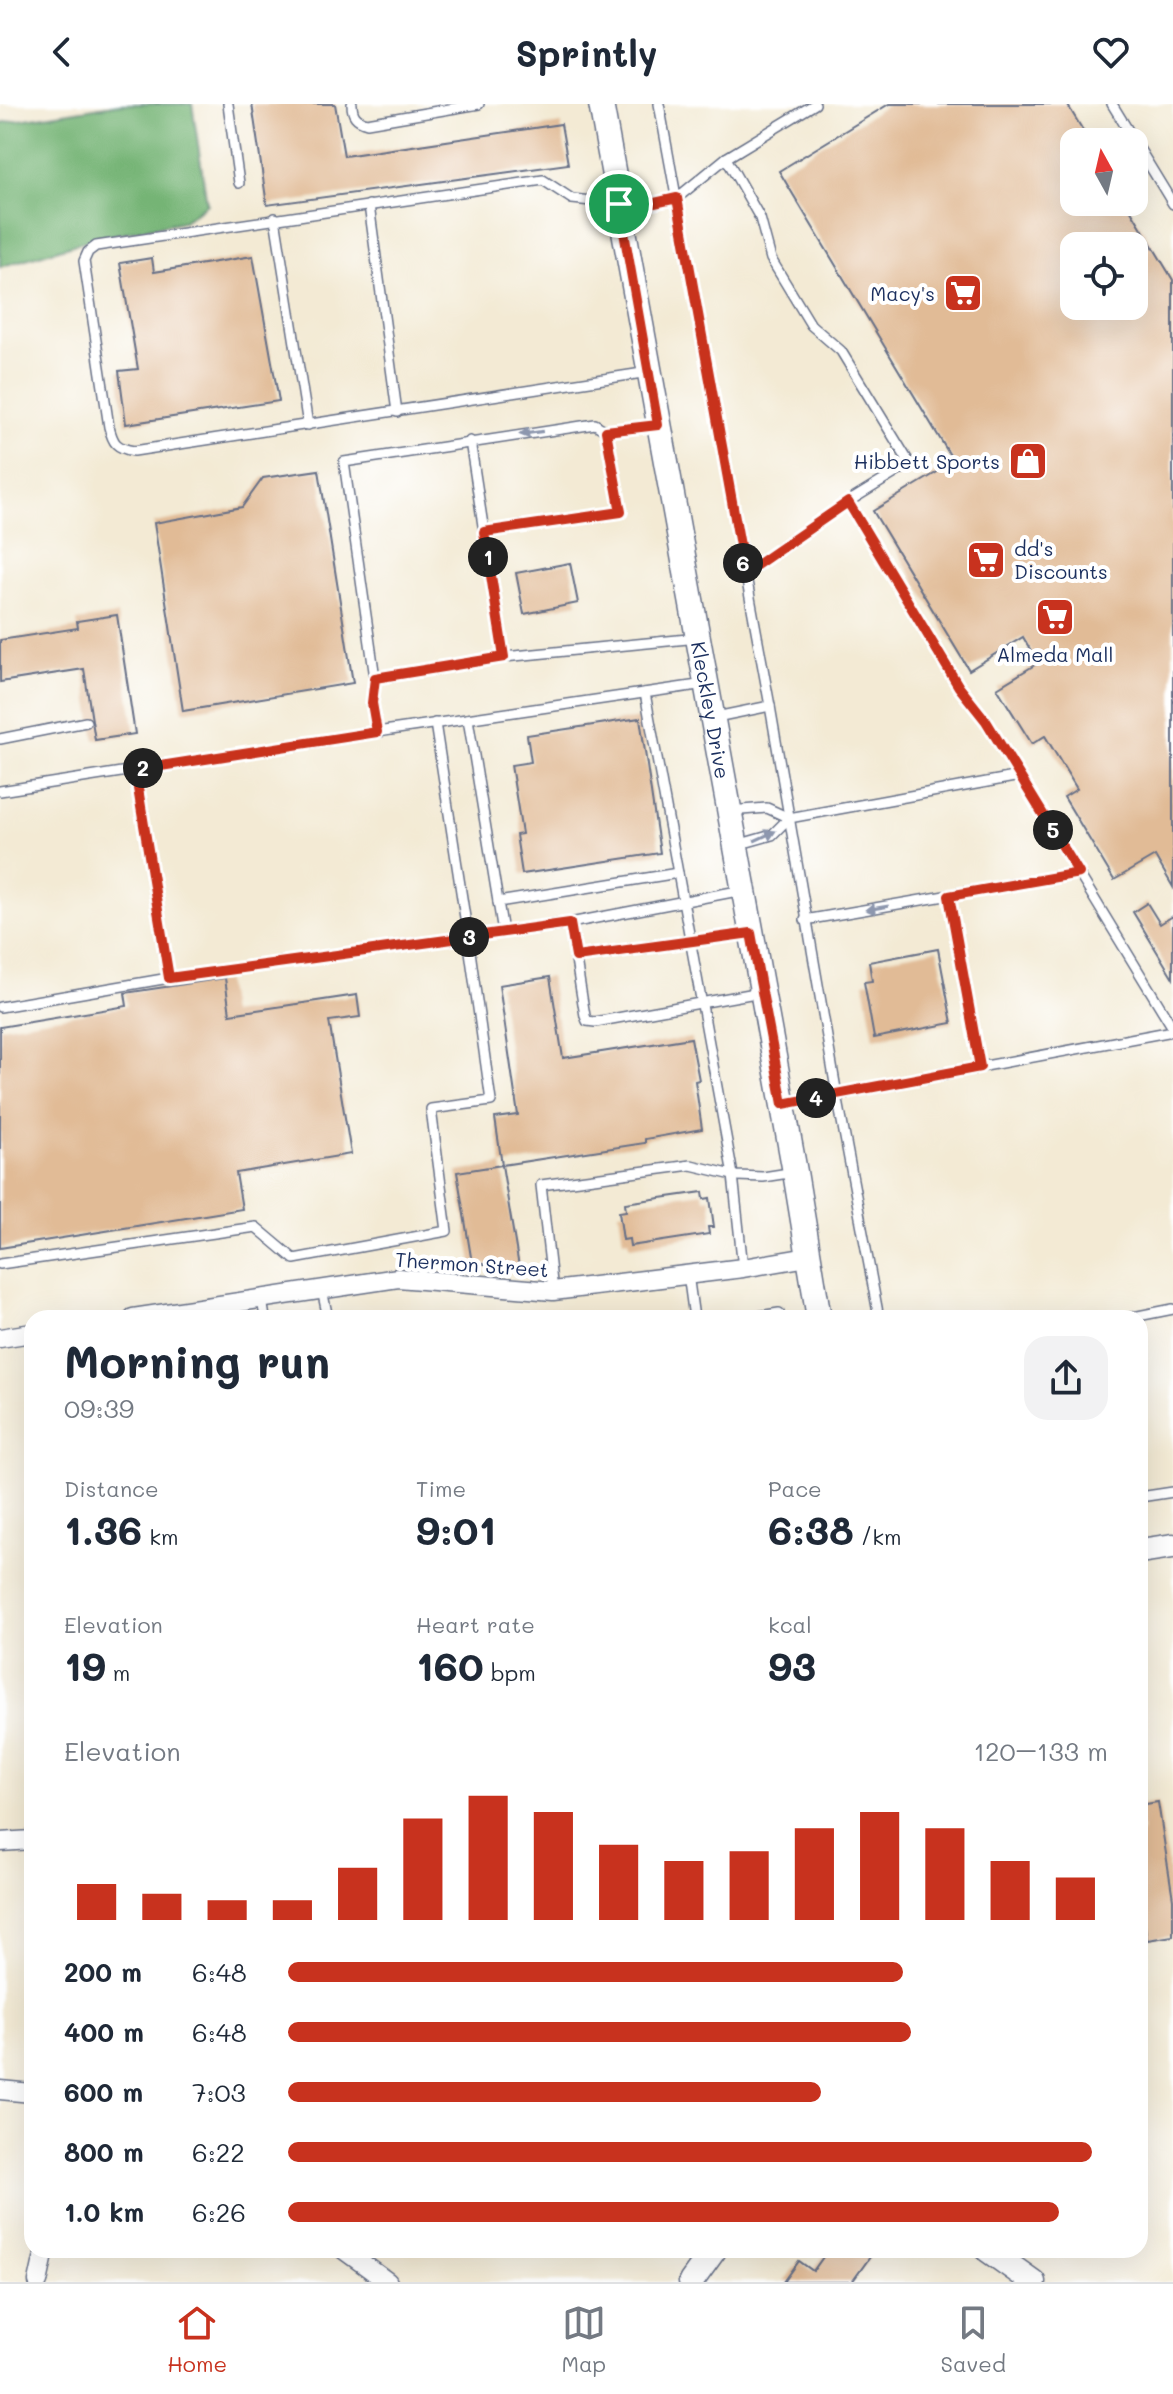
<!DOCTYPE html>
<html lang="en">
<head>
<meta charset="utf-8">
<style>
	body { margin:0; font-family:Mali,sans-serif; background:#f2f2f3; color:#1f2937; height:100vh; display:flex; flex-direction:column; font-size:30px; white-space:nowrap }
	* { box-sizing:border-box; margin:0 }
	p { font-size:26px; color:#747a83 }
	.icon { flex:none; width:44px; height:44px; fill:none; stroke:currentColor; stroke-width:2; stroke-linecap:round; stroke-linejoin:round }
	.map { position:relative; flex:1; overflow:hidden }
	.sheet { position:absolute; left:24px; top:1206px; width:1124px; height:948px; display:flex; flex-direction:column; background:#fff; border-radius:24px; box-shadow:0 8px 32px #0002 }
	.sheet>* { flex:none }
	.needle { width:52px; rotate:352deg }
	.controls { position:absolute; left:1060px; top:24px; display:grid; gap:16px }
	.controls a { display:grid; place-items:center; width:88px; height:88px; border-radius:16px; background:#fff; box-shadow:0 8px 32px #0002; font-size:40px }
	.pin { position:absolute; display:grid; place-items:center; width:68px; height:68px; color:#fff; margin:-34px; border:4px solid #fff; border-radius:50%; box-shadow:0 2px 8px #0007 }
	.km { position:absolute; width:40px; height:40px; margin:-20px; border-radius:50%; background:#222; color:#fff; font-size:22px; line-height:40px; text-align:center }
	.round { display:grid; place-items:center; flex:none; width:84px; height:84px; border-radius:24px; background:#f2f2f3 }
	.summary { display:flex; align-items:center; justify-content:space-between; height:136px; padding:0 40px }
	h1 { font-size:44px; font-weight:700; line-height:60px }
	.stats { display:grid; grid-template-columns:repeat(3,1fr); gap:12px; height:136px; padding:8px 40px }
	.stats div { display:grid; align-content:center }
	.stats b { font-size:40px; font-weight:700 }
	.stats small { font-size:22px; font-weight:400 }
	.stats p { font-size:22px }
	.chart { height:224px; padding:16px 40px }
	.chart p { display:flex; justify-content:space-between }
	.chart svg { width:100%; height:144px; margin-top:8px; stroke:#c8321e; stroke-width:6 }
	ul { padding:0 40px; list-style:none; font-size:26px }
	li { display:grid; grid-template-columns:128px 96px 1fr; align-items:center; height:60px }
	li i { height:20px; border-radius:10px; background:#c8321e }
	header { display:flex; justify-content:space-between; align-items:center; height:104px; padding:0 40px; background:#fff; font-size:36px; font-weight:700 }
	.tab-bar { display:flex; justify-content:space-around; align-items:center; height:112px; border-top:2px solid #e0e1e3; background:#fff; font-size:22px; color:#747a83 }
	.tab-bar a { display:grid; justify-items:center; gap:4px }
	.tab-bar .selected { color:#c8321e }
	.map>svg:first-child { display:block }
</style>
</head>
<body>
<header><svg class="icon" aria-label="back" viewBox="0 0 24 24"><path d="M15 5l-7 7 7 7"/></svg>Sprintly<svg class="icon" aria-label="heart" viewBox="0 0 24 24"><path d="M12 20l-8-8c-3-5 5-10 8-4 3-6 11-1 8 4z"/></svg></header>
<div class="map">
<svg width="1173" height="2178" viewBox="0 0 1173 2178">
	<rect width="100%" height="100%" fill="#fff"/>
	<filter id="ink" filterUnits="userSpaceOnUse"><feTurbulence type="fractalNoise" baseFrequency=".0125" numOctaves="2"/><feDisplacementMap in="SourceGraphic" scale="16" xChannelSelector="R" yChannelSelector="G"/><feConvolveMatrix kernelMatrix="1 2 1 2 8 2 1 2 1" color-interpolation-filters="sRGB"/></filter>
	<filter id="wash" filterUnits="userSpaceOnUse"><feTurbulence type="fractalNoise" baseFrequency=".006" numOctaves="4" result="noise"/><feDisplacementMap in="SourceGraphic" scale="32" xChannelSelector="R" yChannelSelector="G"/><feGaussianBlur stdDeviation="1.8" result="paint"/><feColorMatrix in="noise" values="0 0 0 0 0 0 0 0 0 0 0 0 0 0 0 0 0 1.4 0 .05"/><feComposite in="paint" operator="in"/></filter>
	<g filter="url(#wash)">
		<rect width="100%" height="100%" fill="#f3ead4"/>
		<polygon fill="#74b475" stroke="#48726a" stroke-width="2" points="120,0 192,0 207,100 184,117 92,135 0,163 0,19"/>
		<g id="blocks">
			<g fill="#e1bb96" fill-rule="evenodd">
				<polygon points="252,0 335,0 344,52 561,20 568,60 267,101"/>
				<path d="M889,0H1067L1090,38H1074V98H1126L1173,176V783L1155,752L1114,776L1064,693L1077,685L1045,632L1032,640L997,584L1038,559L1023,533L969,566L873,407L954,358L779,67ZM1074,142H1134V202H1074Z"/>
				<polygon points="253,152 279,297 126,320 119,267 138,265 120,159 152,154 154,168"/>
				<polygon points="319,366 353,579 183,607 154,419 242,403 263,374"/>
				<polygon points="570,459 578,499 524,510 516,469"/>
				<polygon points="117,511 135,630 95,636 84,565 0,578 0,536 78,524 77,517"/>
				<polygon points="640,614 660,749 522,770 516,731 522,730 511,661 531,658 527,631"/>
				<polygon points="1147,799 1160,820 1173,812 1173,874 1133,808"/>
				<polygon points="938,845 952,919 874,934 864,878 872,877 869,858"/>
				<polygon points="550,873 563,954 691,934 699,976 695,977 702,1025 645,1035 645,1039 502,1061 495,1014 518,1011 499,881"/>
				<polygon points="225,874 230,910 357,891 360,913 329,917 351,1050 236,1069 242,1105 0,1144 0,923 127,902 125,889"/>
				<polygon points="502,1061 519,1163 472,1159 457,1068"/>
				<polygon points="703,1088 704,1095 710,1094 714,1123 708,1123 709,1130 630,1142 629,1135 623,1136 619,1108 626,1107 625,1099"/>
				<polygon points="1158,1698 1173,1795 1173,1832 1147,1836 1140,1788 1140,1728 1142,1728 1140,1701"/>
				<polygon points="828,2146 875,2146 852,2178 784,2178 799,2157 813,2167"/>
			</g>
		</g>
	</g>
	<g filter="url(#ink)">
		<use href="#blocks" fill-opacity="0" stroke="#677087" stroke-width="2"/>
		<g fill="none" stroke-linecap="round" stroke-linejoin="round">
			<defs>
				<g id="service">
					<polyline points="228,0 239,79"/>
					<path d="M352,0C352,11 356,16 367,19L479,0"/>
					<polyline points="659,0 770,602 837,991 879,1214"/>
					<polyline points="815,0 726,54 760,114 771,155 811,221 841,247 910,360 848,398 959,583 986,617 1173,924"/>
					<polyline points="1112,0 1173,100"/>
					<polyline points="369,101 397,308"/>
					<polyline points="275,114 308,321"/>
					<path d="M649,268L134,347C116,344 113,339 109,323L84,157L88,148L96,142L543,76L572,95L641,102L677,94L726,54"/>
					<polyline points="470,337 484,428"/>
					<polyline points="745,469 848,398"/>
					<polyline points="504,553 484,428 621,408 606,327"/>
					<polyline points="375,574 504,553 698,534"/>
					<polyline points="716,613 770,602"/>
					<polyline points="468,615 503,828"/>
					<polyline points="377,628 372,599 375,574 344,358 595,320 606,327 658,321"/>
					<polyline points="0,635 86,618"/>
					<polyline points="135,666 169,874 468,833 435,619"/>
					<polyline points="0,687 377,628 705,580"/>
					<polyline points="729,707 767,704 789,714 1020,672"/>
					<polyline points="737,741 772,731 789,714"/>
					<polyline points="678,769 733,1071 743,1164"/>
					<polyline points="498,798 678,769 645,589"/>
					<polyline points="805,816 1079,769"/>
					<polyline points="570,819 585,912 587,917 595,918 761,888"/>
					<polyline points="576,853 751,829"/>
					<polyline points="0,903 169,874"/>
					<polyline points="980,963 1173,927"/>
					<polyline points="786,1000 980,963 949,792"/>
					<polyline points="0,1160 256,1123 294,1155 447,1127 431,1005 491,997 468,833 570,819 743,786"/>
					<polyline points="688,1170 694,1214"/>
					<polyline points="322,1186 328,1214"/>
					<polyline points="553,1187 541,1081 691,1061 737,1072 763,1073 795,1068"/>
					<polyline points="262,1195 265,1214"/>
					<polyline points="746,1214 779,1209 780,1214"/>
					<polyline points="1128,1214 1173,1205"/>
					<polyline points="1140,1393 1173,1388"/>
				</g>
				<g id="minor">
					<polyline points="133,1214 398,1174 553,1187 743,1164 808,1153"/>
					<polyline points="0,1234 32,1229"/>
					<polyline points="0,1738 32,1736"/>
					<polyline points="0,1986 32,1989"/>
					<polyline points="344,2146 388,2178"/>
					<polyline points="38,2178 45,2146"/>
				</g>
				<g id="tertiary">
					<path id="s1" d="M601,0L795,1068L819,1214"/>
					<polyline points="1140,1447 1173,1442"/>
					<polyline points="988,2146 1033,2178"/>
					<polyline points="691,2178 714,2146"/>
				</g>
			</defs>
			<use href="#service" stroke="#677087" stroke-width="12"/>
			<use href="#minor" stroke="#677087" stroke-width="21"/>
			<use href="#tertiary" stroke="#677087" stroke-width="27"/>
			<use href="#service" stroke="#fff" stroke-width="9"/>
			<use href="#minor" stroke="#fff" stroke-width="18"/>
			<use href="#tertiary" stroke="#fff" stroke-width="24"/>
		</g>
		<defs><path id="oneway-solid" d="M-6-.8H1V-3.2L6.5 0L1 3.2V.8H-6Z" transform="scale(2)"/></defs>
		<g fill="#8d97ae">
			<use href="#oneway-solid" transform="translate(531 329) rotate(172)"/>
			<use href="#oneway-solid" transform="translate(765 732) rotate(-25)"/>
			<use href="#oneway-solid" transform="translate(877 804) rotate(171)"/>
		</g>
	</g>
	<g fill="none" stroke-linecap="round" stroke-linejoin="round" filter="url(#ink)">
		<defs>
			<polygon id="route" points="677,94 745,469 848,398 959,583 986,617 1079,769 949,792 980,963 783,1000 751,829 576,853 570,819 169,874 135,666 377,628 372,599 375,574 504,553 484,428 621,408 606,327 658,321 619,100 641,102"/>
		</defs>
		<use href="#route" stroke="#fff" stroke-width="16"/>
		<use href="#route" stroke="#c8321e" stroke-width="10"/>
	</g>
	<defs>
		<symbol id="supermarket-square" viewBox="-11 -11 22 22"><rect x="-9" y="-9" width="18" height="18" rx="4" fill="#c8321e" stroke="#fff"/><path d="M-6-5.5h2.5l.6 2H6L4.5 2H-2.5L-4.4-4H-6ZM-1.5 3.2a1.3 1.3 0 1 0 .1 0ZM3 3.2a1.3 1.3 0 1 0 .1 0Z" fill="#fff"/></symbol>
		<symbol id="shop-square" viewBox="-11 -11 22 22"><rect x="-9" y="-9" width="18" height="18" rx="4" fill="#c8321e" stroke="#fff"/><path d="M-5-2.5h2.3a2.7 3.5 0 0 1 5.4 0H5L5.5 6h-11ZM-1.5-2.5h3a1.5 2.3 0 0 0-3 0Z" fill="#fff"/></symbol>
	</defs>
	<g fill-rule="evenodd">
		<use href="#supermarket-square" x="941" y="167" width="44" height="44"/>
		<use href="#shop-square" x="1006" y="335" width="44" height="44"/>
		<use href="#supermarket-square" x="964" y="434" width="44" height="44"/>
		<use href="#supermarket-square" x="1033" y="491" width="44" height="44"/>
	</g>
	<g text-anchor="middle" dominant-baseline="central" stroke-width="8" stroke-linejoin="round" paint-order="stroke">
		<g font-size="20" fill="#1b2f5e" stroke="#fff" text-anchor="end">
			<text x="935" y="189">Macy's</text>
			<text x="1000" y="357">Hibbett Sports</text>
			<text x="1014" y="444" text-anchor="start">dd's<tspan x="1014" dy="23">Discounts</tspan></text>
			<text x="1055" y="550" text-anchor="middle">Almeda Mall</text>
		</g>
		<g font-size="20" fill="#1b2f5e" stroke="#fff">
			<text stroke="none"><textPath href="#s1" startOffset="616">Kleckley Drive</textPath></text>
			<text transform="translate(472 1160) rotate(4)">Thermon Street</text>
		</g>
	</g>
</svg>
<div class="controls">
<a><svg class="needle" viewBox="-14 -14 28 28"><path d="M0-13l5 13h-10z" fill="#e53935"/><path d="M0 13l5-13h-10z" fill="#747a83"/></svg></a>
<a><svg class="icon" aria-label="locate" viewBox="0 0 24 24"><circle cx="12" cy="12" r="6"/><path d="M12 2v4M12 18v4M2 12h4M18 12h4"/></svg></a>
</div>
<div class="pin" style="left:619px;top:100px;background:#1e9e55"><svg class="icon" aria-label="arrive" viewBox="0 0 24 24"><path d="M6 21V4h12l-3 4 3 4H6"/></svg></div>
<b class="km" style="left:488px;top:453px">1</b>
<b class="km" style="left:143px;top:664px">2</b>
<b class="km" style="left:469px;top:833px">3</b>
<b class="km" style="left:816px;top:994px">4</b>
<b class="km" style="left:1053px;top:726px">5</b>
<b class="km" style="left:743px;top:459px">6</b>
<section class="sheet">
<div class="summary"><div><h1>Morning run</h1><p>09:39</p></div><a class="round"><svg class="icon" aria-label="share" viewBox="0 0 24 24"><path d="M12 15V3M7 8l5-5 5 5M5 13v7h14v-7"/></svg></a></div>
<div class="stats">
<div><p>Distance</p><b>1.36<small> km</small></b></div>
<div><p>Time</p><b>9:01</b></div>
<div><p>Pace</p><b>6:38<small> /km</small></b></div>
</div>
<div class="stats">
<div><p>Elevation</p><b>19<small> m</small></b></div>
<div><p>Heart rate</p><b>160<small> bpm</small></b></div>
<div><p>kcal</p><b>93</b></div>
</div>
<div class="chart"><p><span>Elevation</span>120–133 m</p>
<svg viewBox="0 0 160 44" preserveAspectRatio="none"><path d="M5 44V33M15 44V36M25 44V38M35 44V38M45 44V28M55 44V13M65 44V6M75 44V11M85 44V21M95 44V26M105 44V23M115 44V16M125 44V11M135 44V16M145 44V26M155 44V31"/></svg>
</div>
<ul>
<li><b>200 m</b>6:48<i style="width:75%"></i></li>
<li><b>400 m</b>6:48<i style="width:76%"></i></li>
<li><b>600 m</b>7:03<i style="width:65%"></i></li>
<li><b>800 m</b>6:22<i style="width:98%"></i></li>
<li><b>1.0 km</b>6:26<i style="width:94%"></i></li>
</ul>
</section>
</div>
<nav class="tab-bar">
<a class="selected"><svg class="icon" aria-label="home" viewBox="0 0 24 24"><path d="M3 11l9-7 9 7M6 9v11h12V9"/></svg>Home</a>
<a><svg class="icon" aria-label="map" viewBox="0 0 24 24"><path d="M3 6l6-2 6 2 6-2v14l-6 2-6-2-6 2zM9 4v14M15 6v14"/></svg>Map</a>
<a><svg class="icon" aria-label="saved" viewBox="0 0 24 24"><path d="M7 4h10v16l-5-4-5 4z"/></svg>Saved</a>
</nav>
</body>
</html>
